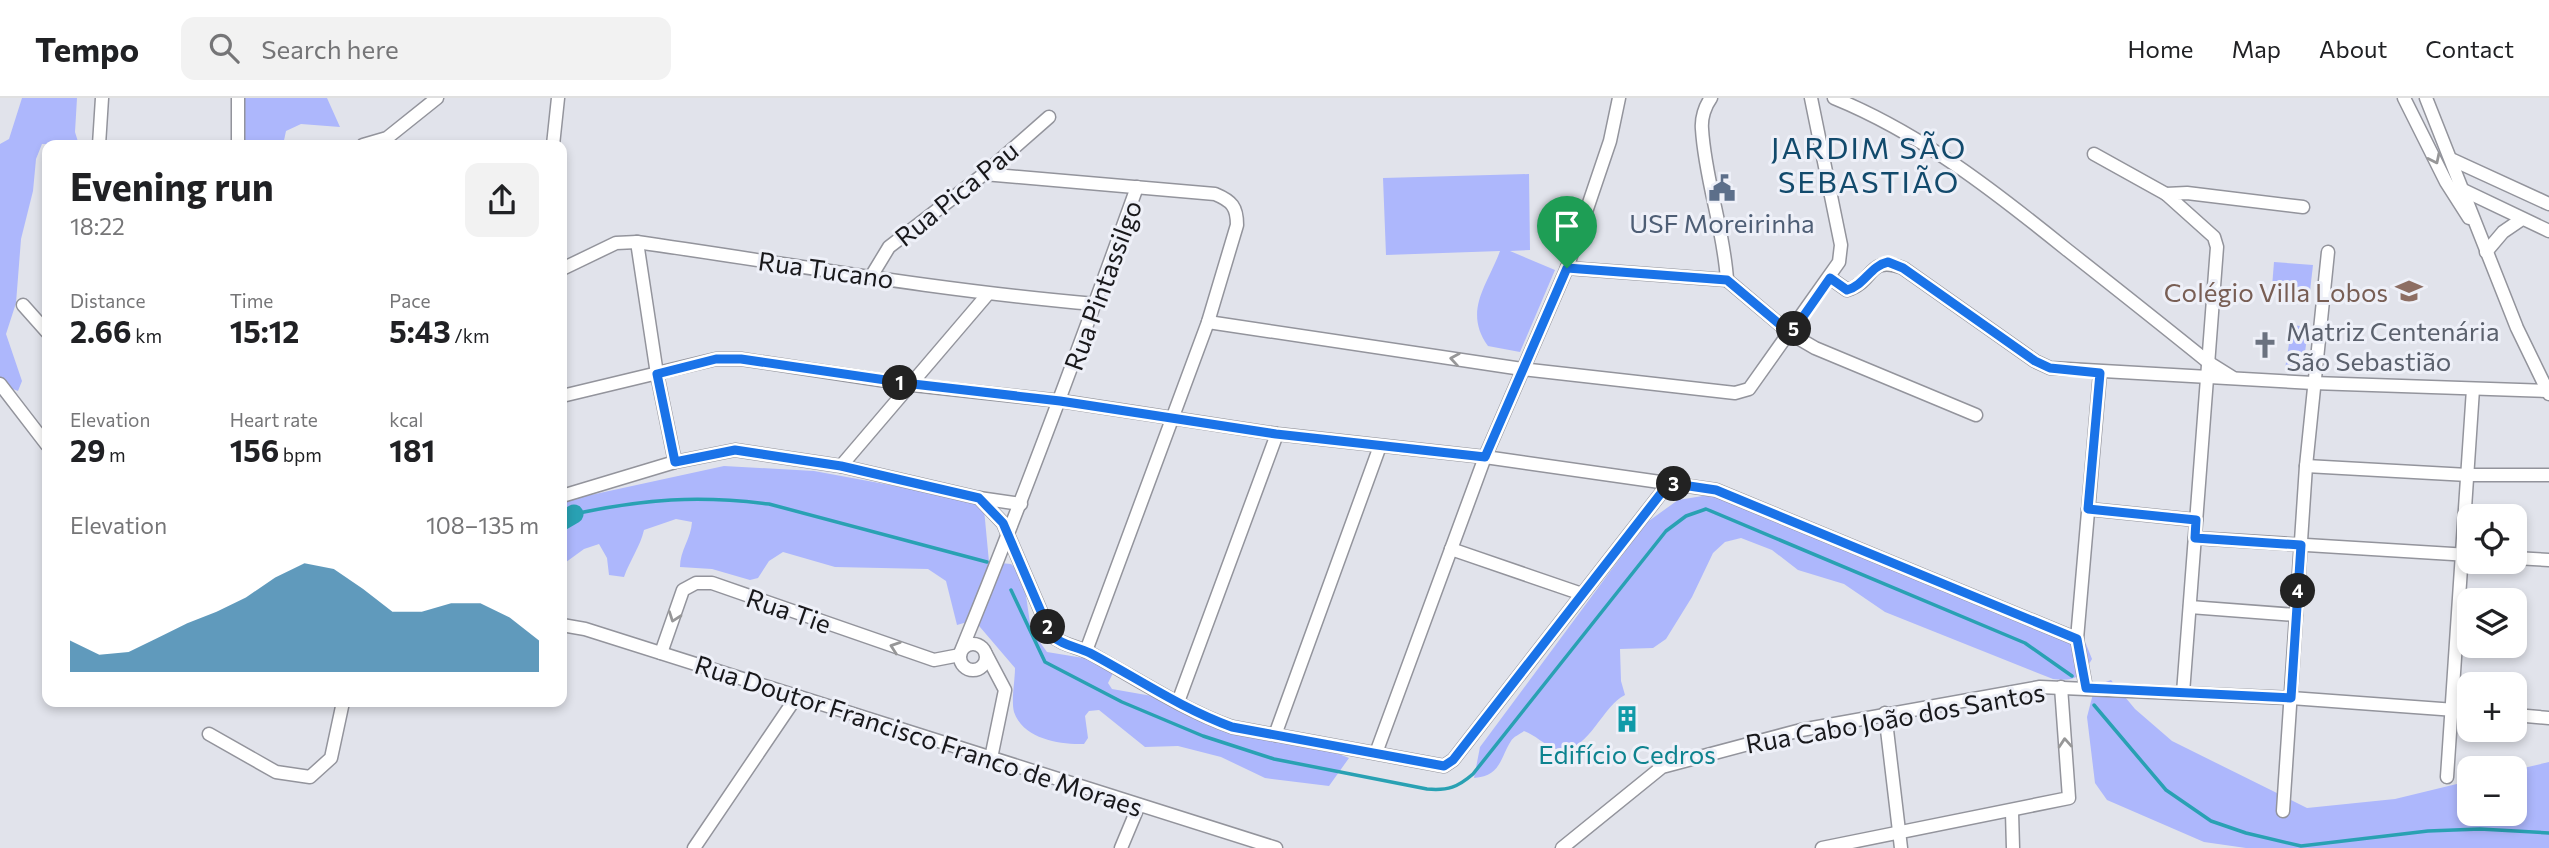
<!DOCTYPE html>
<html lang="en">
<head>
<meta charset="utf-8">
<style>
	body { margin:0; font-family:Commissioner,sans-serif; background:#f2f2f2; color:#202124; height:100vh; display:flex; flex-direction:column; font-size:26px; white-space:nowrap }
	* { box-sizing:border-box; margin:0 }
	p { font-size:23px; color:#757577 }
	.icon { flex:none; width:38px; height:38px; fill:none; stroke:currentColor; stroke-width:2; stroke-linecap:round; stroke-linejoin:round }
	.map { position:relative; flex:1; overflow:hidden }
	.details { position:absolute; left:42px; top:42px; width:525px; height:567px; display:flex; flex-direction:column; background:#fff; border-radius:14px; box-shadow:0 4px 10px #0003 }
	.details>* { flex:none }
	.controls { position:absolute; left:2457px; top:406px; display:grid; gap:14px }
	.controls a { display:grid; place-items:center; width:70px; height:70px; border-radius:14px; background:#fff; box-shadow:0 4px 10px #0003; font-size:35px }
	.pin { position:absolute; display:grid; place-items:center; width:60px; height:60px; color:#fff; margin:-72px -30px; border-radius:50% 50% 50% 0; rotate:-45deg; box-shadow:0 0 7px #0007 }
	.pin .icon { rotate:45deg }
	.km { position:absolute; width:35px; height:35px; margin:-18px; border-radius:50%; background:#222; color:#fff; font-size:19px; line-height:35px; text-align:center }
	.round { display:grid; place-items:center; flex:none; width:74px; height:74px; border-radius:14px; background:#f2f2f2 }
	.summary { display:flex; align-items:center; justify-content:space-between; height:119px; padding:0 28px }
	h1 { font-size:38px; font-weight:700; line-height:52px }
	.stats { display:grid; grid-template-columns:repeat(3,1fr); gap:10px; height:119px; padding:7px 28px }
	.stats div { display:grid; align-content:center }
	.stats b { font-size:30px; font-weight:700 }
	.stats small { font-size:19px; font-weight:400 }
	.stats p { font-size:19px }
	.chart { height:196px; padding:14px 28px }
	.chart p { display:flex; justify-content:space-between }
	.chart svg { width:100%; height:126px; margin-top:7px; fill:#1e70a1; opacity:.7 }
	header { display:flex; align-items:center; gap:42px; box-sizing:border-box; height:98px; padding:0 35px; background:#fff; border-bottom:2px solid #e0e0e0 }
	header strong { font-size:33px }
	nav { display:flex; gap:38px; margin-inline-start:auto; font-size:24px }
	.search { width:490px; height:63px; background:#f2f2f2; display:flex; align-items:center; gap:18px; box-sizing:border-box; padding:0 24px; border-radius:14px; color:#757577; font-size:26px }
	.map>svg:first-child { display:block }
</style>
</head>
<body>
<header>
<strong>Tempo</strong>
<div class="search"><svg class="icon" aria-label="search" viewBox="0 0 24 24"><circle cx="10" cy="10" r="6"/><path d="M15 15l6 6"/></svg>Search here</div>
<nav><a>Home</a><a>Map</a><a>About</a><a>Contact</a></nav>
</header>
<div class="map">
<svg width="2549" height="750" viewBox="0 0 2549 750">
	<rect width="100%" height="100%" fill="#e1e3eb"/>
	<g fill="#adb7fc">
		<polygon points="22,0 77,0 75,34 79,47 42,46 36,61 33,93 21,141 16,205 6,236 22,283 18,293 0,286 0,46 9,41"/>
		<polygon points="238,0 327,0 340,29 301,26 286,33 283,47 240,47"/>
		<path d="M1529,76L1530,152L1510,153L1555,172L1520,254L1488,248C1463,213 1487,188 1500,153L1386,157L1383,80Z"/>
		<polygon points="2274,164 2313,167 2310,193 2272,189"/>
		<polygon points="2292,227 2308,229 2303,272 2285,271"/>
		<path d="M724,368L814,373L966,401L984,411L989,464L1011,466L1023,477L1031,532L1047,554L1108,564L1116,569L1108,585L1112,591L1152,598L1227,630L1302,641L1349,660L1329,688L1265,680L1221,659L1178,648L1145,649L1099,612L1089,613L1085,618L1088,640L1084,646C1060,647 1023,641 1014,614C1011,602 1015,583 1015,570L974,522L957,527L946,483L928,471L835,469L783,454L769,463L758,480L750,482L712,471L680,469C680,452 691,441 692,424L676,421L644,432C640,449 630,462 624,479L609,477L607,460L599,446L584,451L562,467L563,403Z"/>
		<path d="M1721,395L2072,537L2086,546L2092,561C2082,579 2073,584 2053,581L1885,514L1844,486L1798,472L1772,452L1741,440L1725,444L1713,455L1692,499L1666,541L1653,550L1620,551L1621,583L1625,597C1601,608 1586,662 1553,650C1545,647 1535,637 1524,633C1520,636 1513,639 1511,643C1500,660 1501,678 1474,680L1480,649L1646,425L1678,402Z"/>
		<polygon points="2111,582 2135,611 2172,643 2307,710 2395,701 2469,683 2469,716 2515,716 2515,672 2549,664 2549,750 2246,750 2204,744 2107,702 2095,685 2087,619 2095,588"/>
	</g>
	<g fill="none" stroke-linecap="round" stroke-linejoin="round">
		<g stroke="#29a1b3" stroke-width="3.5">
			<path d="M574,416C645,401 697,397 769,406L987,464"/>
			<path d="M1011,492L1045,564L1122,604L1203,638L1274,661L1427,691C1448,693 1458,689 1473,676L1666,433L1686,418L1706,411L2025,545L2072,578"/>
			<polyline points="2094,607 2166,692 2211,723 2246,735 2301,748 2428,733 2480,731 2549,735"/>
		</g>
		<polyline stroke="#29a1b3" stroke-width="19" points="562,423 574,416"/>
		<defs>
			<g id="minor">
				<polyline points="238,0 238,47"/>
				<path d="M1711,0C1705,8 1701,20 1702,31C1705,82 1724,131 1727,182"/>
				<path d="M1834,0C1920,35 1993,92 2066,151C2113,188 2161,226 2208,264L2232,279"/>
				<polyline points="2404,0 2446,84 2469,120"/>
				<polyline points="2426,0 2517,230 2549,296"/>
				<polyline points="99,47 102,0"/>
				<polyline points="363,47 387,40 437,0"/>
				<polyline points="553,47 558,0"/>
				<polyline points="2094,56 2166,96"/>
				<polyline points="2453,62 2549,106"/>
				<path d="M984,76L1215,96C1232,103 1237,109 1237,127L1208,224L1086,553"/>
				<polyline points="2461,91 2549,133"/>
				<polyline points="637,144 657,276 675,364"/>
				<polyline points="2486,154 2503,134 2522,121"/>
				<polyline points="1567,170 1727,182"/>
				<path d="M562,171L616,145L637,144C789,166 942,193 1095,206"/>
				<polyline points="872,177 889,149 984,76 1049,19"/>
				<path d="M1830,180L1847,192C1875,184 1867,157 1903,170L2035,263L2050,270L2313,285L2546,293"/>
				<polyline points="1727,182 1791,236 1815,250 1976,317"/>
				<polyline points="23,207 47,234"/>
				<polyline points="1208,224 1522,271 1735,295 1749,291 1839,164 1841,147 1811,0"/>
				<polyline points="0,286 47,347"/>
				<polyline points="562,298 716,261 741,261 913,287 1061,303 1277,336 1485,359 1716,392 2077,541"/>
				<polyline points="841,368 987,197"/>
				<polyline points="2306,368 2468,377 2549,377"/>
				<polyline points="562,398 675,364 735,352 841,368 979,400 1021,406"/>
				<path d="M979,400L1003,425L1051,537C1063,548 1077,548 1090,555C1137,581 1182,611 1232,629L1444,668L1453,662L1669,385"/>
				<polyline points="2088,411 2196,422"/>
				<polyline points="2195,440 2469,457"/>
				<polyline points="1451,451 1582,496"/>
				<polyline points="2515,460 2549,462"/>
				<polyline points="2190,509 2296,517"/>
				<polyline points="562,527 585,531 1276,750"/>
				<circle cx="973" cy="559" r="13"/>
				<path d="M961,553C1024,400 1081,245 1137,89"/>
				<polyline points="661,555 683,492 696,485 712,485 934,562 960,557"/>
				<polyline points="986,556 1005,592 991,660"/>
				<polyline points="2086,590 2077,541 2100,275"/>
				<polyline points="2183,595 2217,149 2214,139 2166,96 2187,95 2303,109"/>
				<polyline points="1178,604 1277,336"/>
				<polyline points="1885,615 1901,750"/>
				<polyline points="2515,617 2549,620"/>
				<polyline points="209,636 276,674 310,679 331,660 343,604"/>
				<polyline points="1275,637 1380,348"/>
				<polyline points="1376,655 1485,359 1567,170 1610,43 1619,0"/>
				<polyline points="2447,679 2473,291"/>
				<polyline points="2283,713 2306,368 2328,154"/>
				<polyline points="2012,714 2013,750"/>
				<polyline points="694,750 797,598"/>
				<polyline points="1121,750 1139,707"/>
				<polyline points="1562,750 1662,669 1801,632 2040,589 2291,600 2469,613"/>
				<polyline points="1822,750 2069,700 2061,589"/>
			</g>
		</defs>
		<use href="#minor" stroke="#93949c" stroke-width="15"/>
		<use href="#minor" stroke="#fff" stroke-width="12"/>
	</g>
	<defs><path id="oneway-chevron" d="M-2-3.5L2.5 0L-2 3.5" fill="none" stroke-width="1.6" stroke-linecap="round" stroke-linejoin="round" transform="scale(1.75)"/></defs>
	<g stroke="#979798">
		<use href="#oneway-chevron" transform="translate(2435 61) rotate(64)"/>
		<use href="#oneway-chevron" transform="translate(1455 261) rotate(-171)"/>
		<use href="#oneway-chevron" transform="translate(674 519) rotate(110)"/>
		<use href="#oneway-chevron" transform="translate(895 549) rotate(-161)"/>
		<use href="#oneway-chevron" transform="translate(2065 645) rotate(-94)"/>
	</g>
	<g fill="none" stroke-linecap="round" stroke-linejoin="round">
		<defs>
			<path id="route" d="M1888,164L1903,170L2035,263L2050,270L2100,275L2088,411L2196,422L2195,440L2301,447L2291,600L2086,590L2077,541L1716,392L1669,385L1453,662L1444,668L1232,629C1182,611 1137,580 1090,555C1076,548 1063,548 1051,537L1003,425L979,400L841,368L735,352L675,364L657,276L716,261H741L913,286L1060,303L1276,336L1485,359L1567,170L1727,182L1791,236L1830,180L1847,192C1865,187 1870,168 1888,164Z"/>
		</defs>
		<use href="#route" stroke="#fff" stroke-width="14"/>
		<use href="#route" stroke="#1a73e8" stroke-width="9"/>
	</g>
	<defs>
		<symbol id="civic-bare" viewBox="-9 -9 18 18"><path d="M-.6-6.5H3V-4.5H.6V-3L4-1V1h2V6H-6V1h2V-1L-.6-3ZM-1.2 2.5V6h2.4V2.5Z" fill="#5c6f8a" stroke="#eef0f8" stroke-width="2.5" paint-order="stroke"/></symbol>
		<symbol id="school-bare" viewBox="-9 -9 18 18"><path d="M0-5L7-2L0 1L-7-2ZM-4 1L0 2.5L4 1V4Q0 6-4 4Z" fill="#8d6e63" stroke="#eef0f8" stroke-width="2.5" paint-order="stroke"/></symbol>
		<symbol id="church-bare" viewBox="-9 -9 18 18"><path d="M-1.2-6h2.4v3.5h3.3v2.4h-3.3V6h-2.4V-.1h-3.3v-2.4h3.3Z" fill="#6b7280" stroke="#eef0f8" stroke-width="2.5" paint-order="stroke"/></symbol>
		<symbol id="building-bare" viewBox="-9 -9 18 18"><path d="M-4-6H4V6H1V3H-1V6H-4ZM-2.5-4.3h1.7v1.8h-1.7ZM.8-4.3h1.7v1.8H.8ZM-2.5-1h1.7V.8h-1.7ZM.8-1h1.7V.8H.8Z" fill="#0f9aa8" stroke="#eef0f8" stroke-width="2.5" paint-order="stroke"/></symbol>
	</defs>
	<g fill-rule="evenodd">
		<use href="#civic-bare" x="1703" y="71" width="38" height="38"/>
		<use href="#school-bare" x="2390" y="174" width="38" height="38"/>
		<use href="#church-bare" x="2246" y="228" width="38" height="38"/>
		<use href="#building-bare" x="1608" y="602" width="38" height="38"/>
	</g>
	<g text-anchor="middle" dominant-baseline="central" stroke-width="6" stroke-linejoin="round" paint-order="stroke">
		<g font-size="26" fill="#18181b" stroke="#eef0f8">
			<text transform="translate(956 95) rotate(-39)">Rua Pica Pau</text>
			<text transform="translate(826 171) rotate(8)">Rua Tucano</text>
			<text transform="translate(1102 187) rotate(-70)">Rua Pintassilgo</text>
			<text transform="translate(789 512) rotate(19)">Rua Tie</text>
			<text transform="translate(1895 619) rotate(-10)">Rua Cabo João dos Santos</text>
			<text transform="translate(919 637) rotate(18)">Rua Doutor Francisco Franco de Moraes</text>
		</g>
		<g font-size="26" fill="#4e5e75" stroke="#eef0f8">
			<text x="1722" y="124">USF Moreirinha</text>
		</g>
		<g font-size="26" fill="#785e54" stroke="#eef0f8" text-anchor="end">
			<text x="2388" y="193">Colégio Villa Lobos</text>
		</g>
		<g font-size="26" fill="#5b616d" stroke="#eef0f8" text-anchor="start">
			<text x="2286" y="232">Matriz Centenária<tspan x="2286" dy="30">São Sebastião</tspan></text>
		</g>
		<g font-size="26" fill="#0d838f" stroke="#eef0f8">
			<text x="1627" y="655">Edifício Cedros</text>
		</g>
		<g font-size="30" letter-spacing="2" fill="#124a6c" stroke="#eef0f8">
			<text x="1869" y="48">JARDIM SÃO<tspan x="1869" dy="34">SEBASTIÃO</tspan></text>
		</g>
	</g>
</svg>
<div class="controls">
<a><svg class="icon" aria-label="locate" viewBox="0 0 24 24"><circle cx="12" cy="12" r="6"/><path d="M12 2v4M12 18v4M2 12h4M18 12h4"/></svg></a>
<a><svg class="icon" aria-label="layers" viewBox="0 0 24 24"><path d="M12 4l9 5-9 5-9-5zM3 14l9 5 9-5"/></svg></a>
<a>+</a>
<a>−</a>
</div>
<div class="pin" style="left:1567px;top:170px;background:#1e9e55"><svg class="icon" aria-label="arrive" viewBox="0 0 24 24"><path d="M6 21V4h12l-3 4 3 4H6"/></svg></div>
<b class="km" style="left:900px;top:285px">1</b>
<b class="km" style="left:1048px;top:529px">2</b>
<b class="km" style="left:1674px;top:386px">3</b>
<b class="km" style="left:2298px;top:493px">4</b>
<b class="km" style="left:1794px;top:231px">5</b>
<section class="details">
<div class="summary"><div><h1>Evening run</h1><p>18:22</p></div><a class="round"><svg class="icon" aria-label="share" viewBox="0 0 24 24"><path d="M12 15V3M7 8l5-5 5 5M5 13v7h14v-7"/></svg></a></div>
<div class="stats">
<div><p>Distance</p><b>2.66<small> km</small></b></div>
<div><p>Time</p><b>15:12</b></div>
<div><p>Pace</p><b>5:43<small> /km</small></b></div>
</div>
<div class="stats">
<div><p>Elevation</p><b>29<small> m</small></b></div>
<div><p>Heart rate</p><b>156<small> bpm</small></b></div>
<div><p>kcal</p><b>181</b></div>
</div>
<div class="chart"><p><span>Elevation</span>108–135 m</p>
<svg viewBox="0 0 160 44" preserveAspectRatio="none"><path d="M0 44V33L10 38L20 37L30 32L40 27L50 23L60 18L70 11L80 6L90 8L100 15L110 23L120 23L130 20L140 20L150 25L160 33V44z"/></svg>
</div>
</section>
</div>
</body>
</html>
